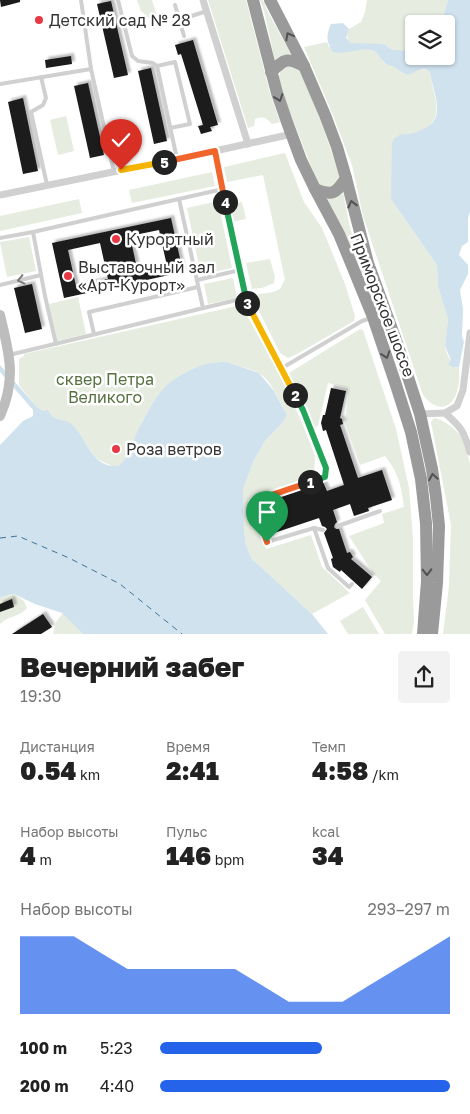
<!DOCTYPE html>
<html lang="ru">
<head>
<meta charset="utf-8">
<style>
	body { margin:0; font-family:"Golos Text",sans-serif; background:#f2f2f2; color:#222; height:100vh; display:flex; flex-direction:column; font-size:19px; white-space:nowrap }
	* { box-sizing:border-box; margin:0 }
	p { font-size:16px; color:#767676 }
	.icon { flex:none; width:28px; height:28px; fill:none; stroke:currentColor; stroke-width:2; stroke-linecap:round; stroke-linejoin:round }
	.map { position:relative; height:634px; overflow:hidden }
	.side { display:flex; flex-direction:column; background:#fff; flex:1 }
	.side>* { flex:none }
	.controls { position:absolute; left:405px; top:15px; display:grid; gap:10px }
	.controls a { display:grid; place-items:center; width:50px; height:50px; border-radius:5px; background:#fff; box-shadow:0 1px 4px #0004; font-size:25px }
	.pin { position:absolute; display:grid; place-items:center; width:42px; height:42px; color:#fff; margin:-51px -21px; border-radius:50% 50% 50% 0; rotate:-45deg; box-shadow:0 0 5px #0007 }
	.pin .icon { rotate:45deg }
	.km { position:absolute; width:25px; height:25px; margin:-12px; border-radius:50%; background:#222; color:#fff; font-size:14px; line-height:25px; text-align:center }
	.round { display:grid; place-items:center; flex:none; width:52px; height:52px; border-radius:5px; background:#f2f2f2 }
	.summary { display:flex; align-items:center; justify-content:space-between; height:85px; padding:0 20px }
	h1 { font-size:28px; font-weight:800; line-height:38px }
	.metrics { display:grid; grid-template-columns:repeat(3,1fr); gap:8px; height:85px; padding:5px 20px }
	.metrics div { display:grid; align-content:center }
	.metrics b { font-size:25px; font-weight:800 }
	.metrics small { font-size:14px; font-weight:400 }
	.metrics p { font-size:14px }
	.chart { height:140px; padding:10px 20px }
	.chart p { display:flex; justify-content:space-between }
	.chart svg { width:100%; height:90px; margin-top:5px; fill:#2563eb; opacity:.7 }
	ul { padding:0 20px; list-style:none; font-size:16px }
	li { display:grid; grid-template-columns:80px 60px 1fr; align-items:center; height:38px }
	li i { height:12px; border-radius:6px; background:#2563eb }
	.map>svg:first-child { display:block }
</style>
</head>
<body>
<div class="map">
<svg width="470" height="634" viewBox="0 0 470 634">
	<defs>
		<filter id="shadow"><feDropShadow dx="3" dy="-3" stdDeviation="1" flood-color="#0004"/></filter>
	</defs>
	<rect width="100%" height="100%" fill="#fff"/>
	<g fill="#e6ecdf">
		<polygon points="137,0 152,0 157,16 149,18 141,11"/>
		<path d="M208,0H246L270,93L280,122L272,124C266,118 264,116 255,119L254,126L248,128Z"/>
		<polygon points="260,0 263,0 267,10 292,56 275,61 264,11"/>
		<polygon points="367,0 448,0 441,24 414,24 414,52 413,52 390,49 386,45 360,44 351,43 348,41 347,36 349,29 361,22 365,12"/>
		<path d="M327,42L329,47L370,49L378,53L384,63L394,66L403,74C412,71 423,65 430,73C435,103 449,126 408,135L391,199L437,265L438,287L448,319L445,346L447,354L455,368L459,367C459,374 460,381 458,388C453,410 437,413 423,395L363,216L352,165L332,113L304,47Z"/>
		<polygon points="289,65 298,68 302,74 319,116 339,174 339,181 332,188 321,186 317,182 282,91 279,77 280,72"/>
		<polygon points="66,116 74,151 58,155 50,120"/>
		<polygon points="132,127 135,144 121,147 118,130"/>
		<path d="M285,153L304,202L322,228L345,284L355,316L354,321L297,354L288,358L280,353L252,297C261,291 274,295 281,288C281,287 284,280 285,280L263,175L227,182L224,167Z"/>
		<polygon points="212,172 215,186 132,203 129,190"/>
		<polygon points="343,192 350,228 373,292 369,293 344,230 326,199"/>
		<polygon points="79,199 82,213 0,231 0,216"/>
		<polygon points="218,201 232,268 201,275 187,208"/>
		<polygon points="242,202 246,219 231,222 228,205"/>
		<polygon points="29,237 36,271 7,277 0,242"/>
		<polygon points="270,259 275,277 274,283 262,288 252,289 246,263"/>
		<polygon points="233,278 237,298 208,304 204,284"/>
		<polygon points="78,297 86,334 57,341 49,304"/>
		<path d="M241,305L274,364L301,420L315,456L314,477L248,500L266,549L311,535L322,567L350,593L312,614L252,559L246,545L244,530L243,489L254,460L265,441L284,421L287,415C281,404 273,385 263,376C257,371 249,369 242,367C236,365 230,362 223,362C203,362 172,377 160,393C152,404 144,417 138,430C132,443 130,457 118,466H112L99,460L94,456L75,428L59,421L37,407L19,385V359L24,356V354Z"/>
		<path d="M360,329L363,330L396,429L409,488L413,539V597L414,622L412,634H385L365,600L381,581L373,573L349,536L384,523L382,514L404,507C401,485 399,474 385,456L360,465L345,423L349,388L328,383L318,426L314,428L289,373Z"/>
		<path d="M434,418C443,419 455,429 461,436C465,442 468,456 470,464V634H443L449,586L451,525L431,422Z"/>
		<path d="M14,594L24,601L27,608C18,618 9,615 0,624V598L7,595Z"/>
		<polygon points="363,607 379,634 348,634 340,621"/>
		<polygon points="63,613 83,634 53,634 56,622"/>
	</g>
	<g fill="#cfe2ee">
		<path d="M448,0H470V212L468,218V242L462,246L459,255L468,265V274L460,290L463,309L462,336L464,342L459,367C454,368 452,367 448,364L451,360L445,346L448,319L438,287L437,265L391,199L392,143L394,139L401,134C410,135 416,133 423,129C428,127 433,123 435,119C441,108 432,85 430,73C421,62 416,76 406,74C402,74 399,70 396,68C391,65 387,66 383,61C379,57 378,52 372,50C362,47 346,55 333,52C326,42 326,35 331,24L343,23L349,29L346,38L351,43L381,44L386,45L390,49L414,52V56H446V24H441Z"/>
		<path d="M227,362L259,373L274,391L287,415L284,421L265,441L254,460L243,489L244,530L246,545L252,559L312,614L328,634H83L62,613L35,604L14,594L7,595L0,598V445L23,421L33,416V410L0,372V365L37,407L43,411L48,410C54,423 63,418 70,423C87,436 90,468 118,466C130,457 131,445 137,432C143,420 154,399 163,389C173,378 197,365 211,363C216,362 222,362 227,362Z"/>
	</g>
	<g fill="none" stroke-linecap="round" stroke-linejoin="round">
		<polyline stroke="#3f7597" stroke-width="1" stroke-dasharray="6 5" stroke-linecap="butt" points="0,538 18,536 69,558 120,584 182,634"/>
	</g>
	<g fill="#1a1a1a" fill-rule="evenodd" filter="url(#shadow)">
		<polygon points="0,0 20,0 20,2 1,7"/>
		<polygon points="111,1 128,75 114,78 97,4"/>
		<polygon points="193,40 218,125 210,127 212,131 201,134 198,126 203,125 181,54 178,55 175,45"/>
		<polygon points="71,56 72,64 46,68 45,60"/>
		<polygon points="151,68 167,141 154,144 138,71"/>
		<polygon points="88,83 104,155 90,158 74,86"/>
		<polygon points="23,98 38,171 23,174 8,102"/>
		<path d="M171,218L183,272L64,298L52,243ZM159,230L167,266L138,273L130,236ZM100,243L108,279L76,286L68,250Z"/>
		<polygon points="32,284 42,329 25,333 14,288"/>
		<polygon points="331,388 346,391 340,418 342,419 343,424 340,425 358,478 382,470 392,500 368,508 369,511 354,516 350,504 333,510 337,522 335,524 334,527 336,529 339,529 347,553 350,552 353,557 351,559 372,577 362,589 341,570 340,572 333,567 331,559 333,558 324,533 327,529 325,527 322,526 319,518 268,535 260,510 263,509 261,503 323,482 327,491 344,485 326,430 323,431 321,423 323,415 325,415"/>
		<polygon points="12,599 14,607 0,612 0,604"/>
		<polygon points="43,614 52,627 41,634 12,634"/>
	</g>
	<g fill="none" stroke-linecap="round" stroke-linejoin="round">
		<g stroke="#d0d0d0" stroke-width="4">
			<polyline points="81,0 91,69 114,172"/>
			<polyline points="118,0 132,56 138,61 153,63 157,66"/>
			<polyline points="175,5 184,36"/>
			<polyline points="179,20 207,11"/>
			<polyline points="41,77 46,98 43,105 31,112 47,185"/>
			<polyline points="0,84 91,69"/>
			<polyline points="170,128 190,124 175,62 157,66 177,159"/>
			<polyline points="215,151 245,298 303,410 326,468 325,477 253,501 267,542 314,528 323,530"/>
			<polyline points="179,199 203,308"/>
			<polyline points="0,238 33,232"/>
			<polyline points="197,280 240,270"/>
			<polyline points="0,285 41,275"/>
			<polyline points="94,334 89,312 198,287"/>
			<polyline points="56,344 45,296 33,232 223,189"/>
			<polyline points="9,355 245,298"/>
			<polyline points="282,368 362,321 371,318"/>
			<polyline points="338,526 380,511"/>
			<polyline points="314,528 328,568 349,587 352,584"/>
		</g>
		<g stroke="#d0d0d0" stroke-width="7">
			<polyline points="203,0 248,144"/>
			<polyline points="0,195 215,151 292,134"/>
			<path d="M470,333L463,390L457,406L445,413C461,427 464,431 470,452"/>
			<polyline points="420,414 445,413"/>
		</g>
		<path stroke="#bdbdbd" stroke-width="10" d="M0,315C9,353 17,378 0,416"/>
		<g stroke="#9a9a9a" stroke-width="12">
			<polyline points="253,0 277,93 287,122 301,160 315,189 339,234 353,268 373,317 396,385 411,432 421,479 426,523 427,581 423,634"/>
			<polyline points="270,0 304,66 325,115 337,147 346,178 368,263 397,343 420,414 432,469 436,497 439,526 437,583 432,634"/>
			<path d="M271,72C285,59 287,57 304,66"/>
			<path d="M315,189C332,196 336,194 346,178"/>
		</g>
	</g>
	<defs><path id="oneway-chevron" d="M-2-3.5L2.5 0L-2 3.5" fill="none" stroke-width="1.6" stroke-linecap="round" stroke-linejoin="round" transform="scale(1.25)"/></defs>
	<g stroke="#525252">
		<use href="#oneway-chevron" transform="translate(289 36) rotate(-118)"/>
		<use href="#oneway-chevron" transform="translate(279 98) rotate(71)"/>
		<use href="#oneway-chevron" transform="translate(352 204) rotate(-104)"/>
		<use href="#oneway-chevron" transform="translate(386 355) rotate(71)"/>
		<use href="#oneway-chevron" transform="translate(433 477) rotate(-99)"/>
		<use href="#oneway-chevron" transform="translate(427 572) rotate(89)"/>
	</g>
	<use stroke="#7a7a7a" href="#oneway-chevron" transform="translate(21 280) rotate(167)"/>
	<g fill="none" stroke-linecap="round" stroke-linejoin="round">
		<defs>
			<polyline id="split-1" points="267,542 254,501 310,482"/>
			<polyline id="split-2" points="295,395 303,410 326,468 325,477 310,482"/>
			<polyline id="split-3" points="247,303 295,395"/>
			<polyline id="split-4" points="225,202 247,303"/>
			<polyline id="split-5" points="164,162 215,151 225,202"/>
			<polyline id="split-6" points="121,170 164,162"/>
		</defs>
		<use href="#split-1" stroke="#fff" stroke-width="10"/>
		<use href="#split-2" stroke="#fff" stroke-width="10"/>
		<use href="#split-3" stroke="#fff" stroke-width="10"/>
		<use href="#split-4" stroke="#fff" stroke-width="10"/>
		<use href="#split-5" stroke="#fff" stroke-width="10"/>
		<use href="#split-6" stroke="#fff" stroke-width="10"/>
		<use href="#split-1" stroke="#f0652b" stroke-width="6"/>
		<use href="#split-2" stroke="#22a559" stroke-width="6"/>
		<use href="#split-3" stroke="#f5b400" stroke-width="6"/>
		<use href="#split-4" stroke="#22a559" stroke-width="6"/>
		<use href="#split-5" stroke="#f0652b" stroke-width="6"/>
		<use href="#split-6" stroke="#f5b400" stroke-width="6"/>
	</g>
	<g fill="#e63946" stroke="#fff" stroke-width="2">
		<circle cx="39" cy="20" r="5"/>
		<circle cx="116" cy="239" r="5"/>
		<circle cx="68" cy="276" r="5"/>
		<circle cx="116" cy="449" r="5"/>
	</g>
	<g text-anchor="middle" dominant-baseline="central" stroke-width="5" stroke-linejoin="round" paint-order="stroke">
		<g font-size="16" fill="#333" stroke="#fff" text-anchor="start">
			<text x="49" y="20">Детский сад № 28</text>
			<text x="126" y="239">Курортный</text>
			<text x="78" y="267">Выставочный зал<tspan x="78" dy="18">«Арт-Курорт»</tspan></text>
			<text x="126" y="449">Роза ветров</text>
		</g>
		<g font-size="16" fill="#333" stroke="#fff">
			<text transform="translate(383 305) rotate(69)">Приморское шоссе</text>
		</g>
		<g font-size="16" fill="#56703f" stroke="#fff">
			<text x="105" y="379">сквер Петра<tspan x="105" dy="18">Великого</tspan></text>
		</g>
	</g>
</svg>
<div class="controls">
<a><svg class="icon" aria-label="layers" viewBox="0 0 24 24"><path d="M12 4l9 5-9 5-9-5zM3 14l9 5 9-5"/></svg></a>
</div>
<div class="pin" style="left:267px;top:542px;background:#1e9e55"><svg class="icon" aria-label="arrive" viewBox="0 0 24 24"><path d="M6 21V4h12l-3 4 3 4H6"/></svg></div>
<div class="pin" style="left:121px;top:170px;background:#d93025"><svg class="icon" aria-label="check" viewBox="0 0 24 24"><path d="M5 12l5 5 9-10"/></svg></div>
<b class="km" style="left:310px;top:482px">1</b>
<b class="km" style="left:295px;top:395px">2</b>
<b class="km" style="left:247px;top:303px">3</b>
<b class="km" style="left:225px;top:202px">4</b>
<b class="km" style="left:164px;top:162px">5</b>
</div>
<section class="side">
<div class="summary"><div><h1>Вечерний забег</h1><p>19:30</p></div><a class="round"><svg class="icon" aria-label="share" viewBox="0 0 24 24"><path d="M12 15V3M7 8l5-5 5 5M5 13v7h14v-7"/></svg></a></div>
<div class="metrics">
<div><p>Дистанция</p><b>0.54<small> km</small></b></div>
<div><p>Время</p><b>2:41</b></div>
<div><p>Темп</p><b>4:58<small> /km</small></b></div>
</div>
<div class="metrics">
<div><p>Набор высоты</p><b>4<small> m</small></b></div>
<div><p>Пульс</p><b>146<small> bpm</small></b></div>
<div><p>kcal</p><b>34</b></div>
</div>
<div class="chart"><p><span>Набор высоты</span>293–297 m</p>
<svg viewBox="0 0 160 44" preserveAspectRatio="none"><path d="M0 44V6L10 6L20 6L30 14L40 22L50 22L60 22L70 22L80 22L90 30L100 38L110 38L120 38L130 30L140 22L150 14L160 6V44z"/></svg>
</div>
<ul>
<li><b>100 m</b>5:23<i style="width:56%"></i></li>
<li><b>200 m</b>4:40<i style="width:100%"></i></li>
</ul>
</section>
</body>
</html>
